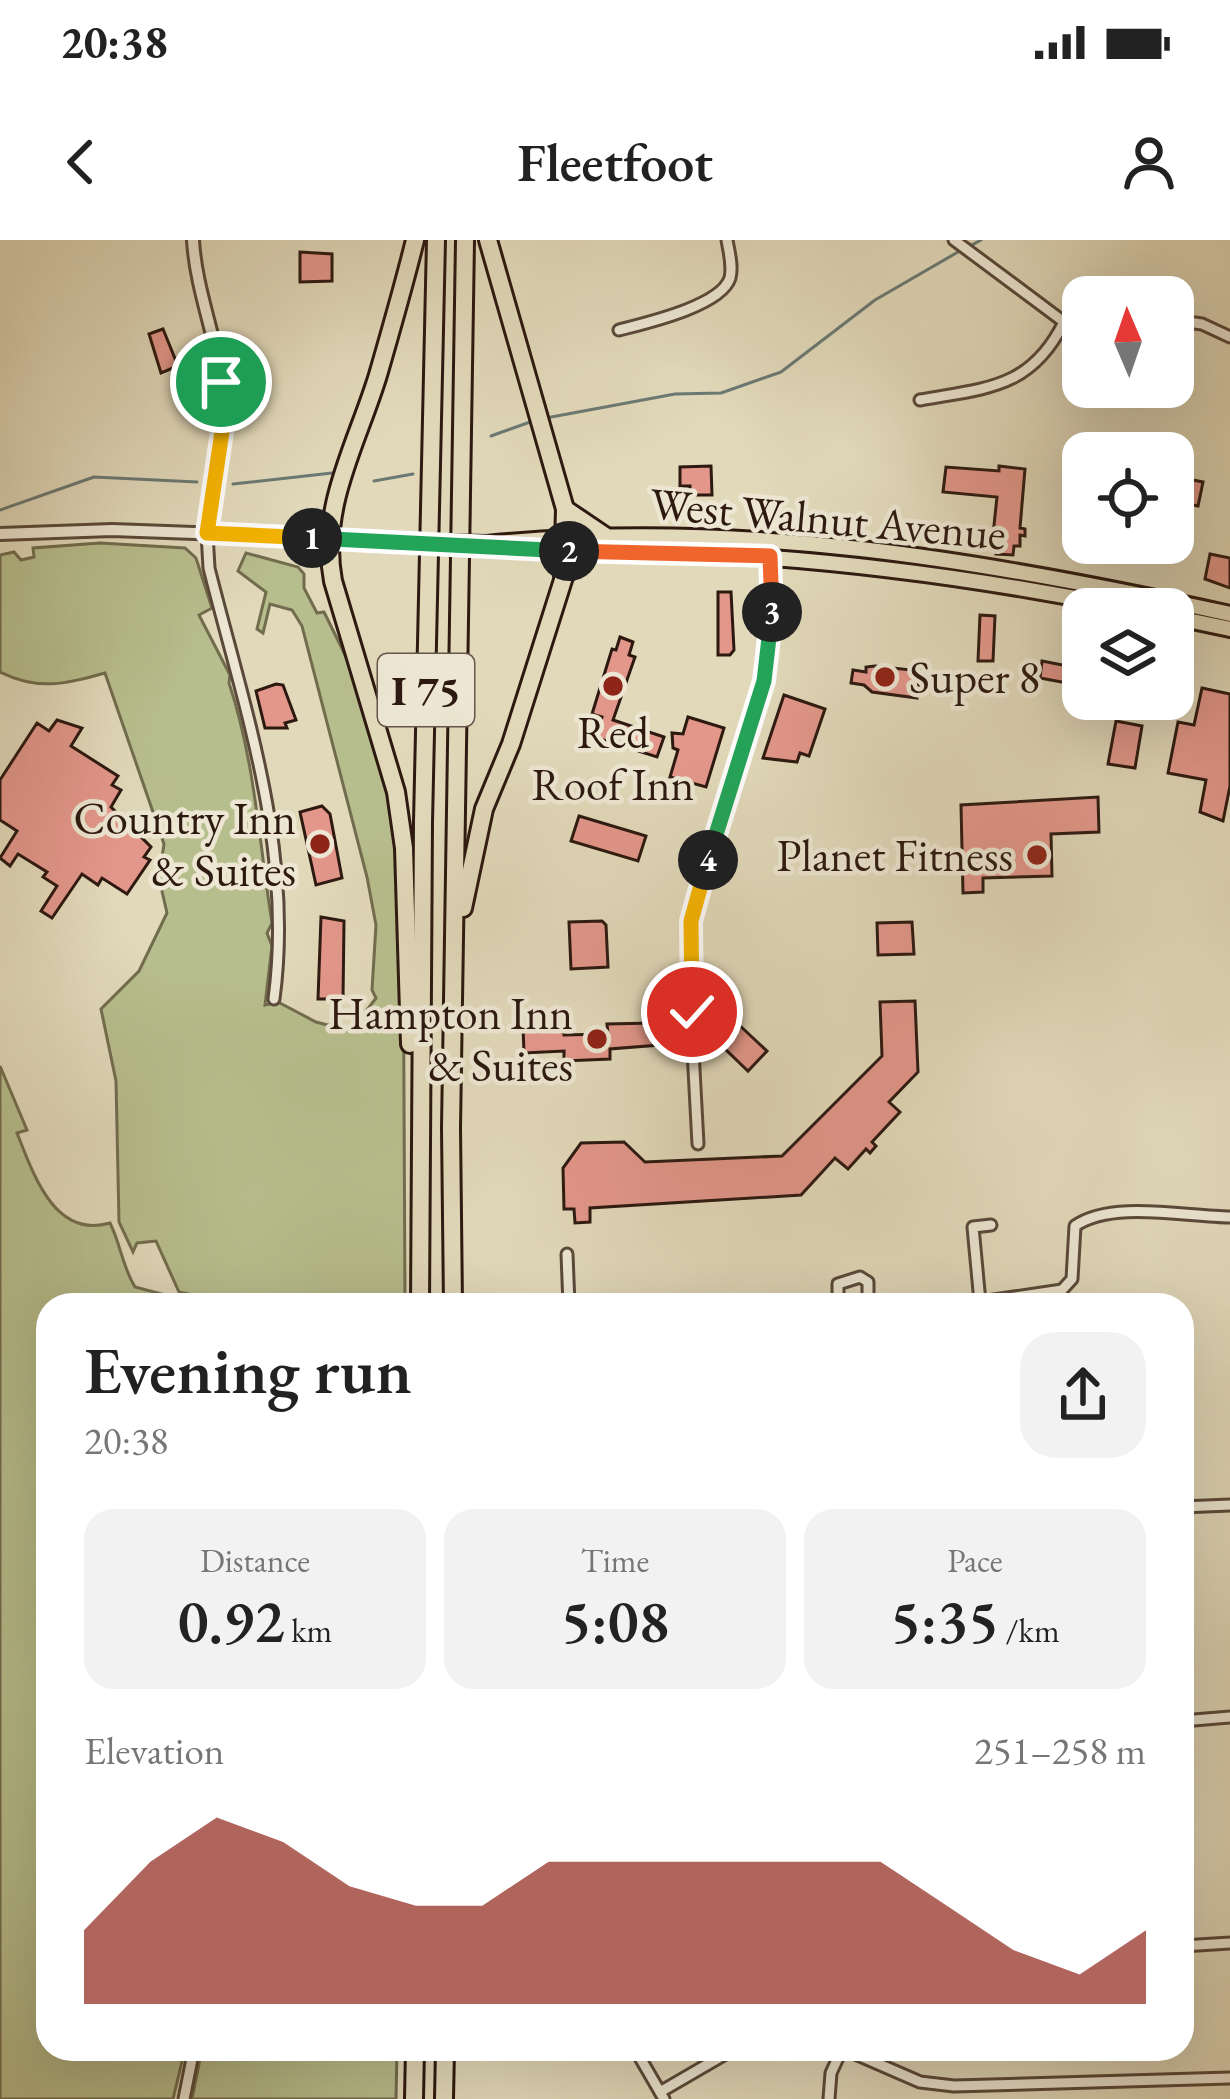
<!DOCTYPE html>
<html lang="en">
<head>
<meta charset="utf-8">
<style>
	body { margin:0; font-family:"EB Garamond",serif; background:#f2f2f2; color:#222; height:100vh; display:flex; flex-direction:column; font-size:45px; white-space:nowrap }
	* { box-sizing:border-box; margin:0 }
	p { font-size:39px; color:#767676 }
	.icon { flex:none; width:66px; height:66px; fill:none; stroke:currentColor; stroke-width:2; stroke-linecap:round; stroke-linejoin:round }
	.map { position:relative; flex:1; overflow:hidden }
	.details { position:absolute; left:36px; top:1053px; width:1158px; height:768px; display:flex; flex-direction:column; background:#fff; border-radius:36px; box-shadow:0 12px 48px #0002 }
	.details>* { flex:none }
	.needle { width:78px; rotate:358deg }
	.tools { position:absolute; left:1062px; top:36px; display:grid; gap:24px }
	.tools a { display:grid; place-items:center; width:132px; height:132px; border-radius:24px; background:#fff; box-shadow:0 12px 48px #0002; font-size:60px }
	.pin { position:absolute; display:grid; place-items:center; width:102px; height:102px; color:#fff; margin:-51px; border:6px solid #fff; border-radius:50%; box-shadow:0 3px 12px #0007 }
	.km { position:absolute; width:60px; height:60px; margin:-30px; border-radius:50%; background:#222; color:#fff; font-size:33px; line-height:60px; text-align:center }
	.round { display:grid; place-items:center; flex:none; width:126px; height:126px; border-radius:36px; background:#f2f2f2 }
	.overview { display:flex; align-items:center; justify-content:space-between; height:204px; padding:0 48px }
	h1 { font-size:66px; font-weight:600; line-height:90px }
	.figures { display:grid; grid-template-columns:repeat(3,1fr); gap:18px; height:204px; padding:12px 48px }
	.figures div { display:grid; align-content:center; border-radius:30px; background:#f2f2f2; text-align:center }
	.figures b { font-size:60px; font-weight:600 }
	.figures small { font-size:33px; font-weight:400 }
	.figures p { font-size:33px }
	.chart { height:336px; padding:24px 48px }
	.chart p { display:flex; justify-content:space-between }
	.chart svg { width:100%; height:216px; margin-top:12px; fill:#8f2418; opacity:.7 }
	.status { display:flex; justify-content:space-between; align-items:center; height:84px; padding:0 60px; background:#fff; direction:ltr }
	.status svg { height:33px; fill:currentColor }
	header { display:flex; justify-content:space-between; align-items:center; height:156px; padding:0 48px; background:#fff; font-size:54px; font-weight:600 }
	.map>svg:first-child { display:block }
</style>
</head>
<body>
<div class="status"><b>20:38</b><svg viewBox="0 0 49 12"><path d="M0 12V9h3v3zM5 12V6h3v6zM10 12V3h3v9zM15 12V0h3v12zM26 1h20v11H26zM47 4h2v5h-2z"/></svg></div>
<header><svg class="icon" aria-label="back" viewBox="0 0 24 24"><path d="M15 5l-7 7 7 7"/></svg>Fleetfoot<svg class="icon" aria-label="person" viewBox="0 0 24 24"><circle cx="12" cy="8" r="4"/><path d="M4 21q1-7 8-7t8 7"/></svg></header>
<div class="map">
<svg width="1230" height="1859" viewBox="0 0 1230 1859">
	<rect width="100%" height="100%" fill="#e1d9ba"/>
	<filter id="stains"><feTurbulence type="fractalNoise" baseFrequency=".00167" numOctaves="4"/><feColorMatrix values="0 0 0 0 .2 0 0 0 0 .09 0 0 0 0 .02 0 0 0 .5 -.17"/></filter>
	<radialGradient id="worn" r=".72"><stop offset=".6" stop-color="#630" stop-opacity="0"/><stop offset="1" stop-color="#630" stop-opacity=".3"/></radialGradient>
	<g fill="#b7be8d" stroke="#726c4e" stroke-width="3">
		<path d="M100,303L185,308L196,318L212,368L199,375L230,435L229,443C255,521 259,602 272,683L267,693L272,706L265,765L278,762L316,782L351,791L376,758L372,750L376,685L367,637L302,386L292,370L270,364L263,393L257,389L266,352L238,331L246,313L298,327L304,334V348L317,373L324,372L356,437L382,513L403,648L405,1065H240L179,1052L156,1001L137,1003L133,1012L119,982L116,841L101,769L139,731L167,673L159,638L164,604L105,433C65,444 39,451 0,432V315L14,312L21,320L34,317L33,308Z"/>
		<path d="M0,826L27,890L17,893C34,936 55,999 110,983C121,1005 122,1026 135,1047L203,1065H48V1809H185L173,1859H0Z"/>
		<polygon points="202,1809 397,1809 396,1859 192,1859"/>
	</g>
	<g fill="none" stroke-linecap="round" stroke-linejoin="round">
		<g stroke="#6b7974" stroke-width="3">
			<polyline points="972,5 981,0"/>
			<polyline points="546,178 675,154 721,153 781,132 875,60 958,12"/>
			<polyline points="491,196 533,181"/>
			<polyline points="374,241 413,234"/>
			<polyline points="233,244 332,233"/>
			<polyline points="0,270 94,237 197,242"/>
		</g>
	</g>
	<g fill="#e3978b" stroke="#2d1910" stroke-width="3">
		<polygon points="300,12 332,14 332,41 300,42"/>
		<polygon points="163,89 178,126 161,133 149,94"/>
		<polygon points="711,226 712,255 690,255 690,246 680,246 680,227"/>
		<polygon points="999,226 1025,229 1020,288 1025,289 1025,296 1020,295 1020,306 1014,306 1013,315 996,314 996,304 992,304 997,257 943,252 946,227 999,231"/>
		<polygon points="1173,236 1203,242 1198,266 1173,261"/>
		<polygon points="1210,314 1230,318 1230,348 1205,339"/>
		<polygon points="718,352 731,352 734,410 730,415 718,415"/>
		<polygon points="980,375 995,376 993,421 978,421"/>
		<polygon points="620,397 633,402 629,415 635,417 613,480 664,497 657,517 597,498 602,477 592,474 612,409 616,410"/>
		<polygon points="1042,421 1083,429 1083,446 1040,438"/>
		<polygon points="875,426 920,431 917,458 872,452 864,445 851,443 853,430 866,432 866,427"/>
		<polygon points="276,444 283,445 296,480 285,483 287,488 265,488 256,451"/>
		<polygon points="1202,448 1230,454 1230,546 1223,581 1200,572 1206,540 1168,533 1178,482 1194,485"/>
		<polygon points="784,455 825,469 809,516 800,513 797,522 763,518"/>
		<polygon points="688,477 724,488 706,547 670,537 678,510 673,508 672,493 683,494"/>
		<polygon points="57,480 82,488 71,506 118,536 112,545 121,550 111,567 151,607 144,617 150,620 127,654 102,638 98,645 82,634 52,678 41,671 57,646 43,637 47,632 18,614 10,626 0,618 17,591 0,580 0,540 37,483 49,491"/>
		<polygon points="1116,481 1142,486 1135,528 1108,524"/>
		<polygon points="1098,557 1099,592 1051,594 1052,636 983,638 983,652 963,653 961,565"/>
		<polygon points="322,566 330,574 342,638 316,645 300,572"/>
		<polygon points="579,576 646,596 638,621 571,601"/>
		<polygon points="321,677 344,681 343,759 318,759"/>
		<polygon points="602,681 606,685 608,727 571,729 569,682"/>
		<polygon points="912,682 914,714 878,715 877,683"/>
		<polygon points="915,761 918,832 889,862 900,872 872,902 876,906 870,913 866,909 848,929 835,918 801,955 590,968 590,982 575,983 574,969 564,969 563,928 581,903 624,902 645,922 782,916 882,816 880,762"/>
		<polygon points="653,783 653,786 671,786 672,804 610,809 610,819 564,821 564,811 524,813 523,787 563,786 564,795 608,794 607,784"/>
		<polygon points="737,783 767,811 748,831 721,805"/>
	</g>
	<g fill="none" stroke-linecap="round" stroke-linejoin="round">
		<defs>
			<g id="minor">
				<polyline points="954,0 1064,82 1083,90"/>
				<polyline points="1173,80 1202,84 1230,97"/>
				<path d="M619,90C646,83 721,66 730,38C733,26 729,12 727,0"/>
				<path d="M920,160C986,148 1031,149 1064,82"/>
				<path d="M207,293L209,328C245,471 294,610 274,759"/>
				<polyline points="698,904 689,736 691,681 764,441 772,370 770,312"/>
				<path d="M991,985L973,987L980,1062L1062,1050L1072,1039L1075,986C1112,960 1187,977 1230,977"/>
				<polyline points="567,1014 569,1065"/>
				<polyline points="838,1065 838,1044 860,1037 868,1042 868,1065"/>
				<polyline points="1182,1267 1230,1265"/>
				<polyline points="1182,1481 1230,1477"/>
				<polyline points="1182,1706 1230,1703"/>
				<polyline points="635,1809 664,1859"/>
				<polyline points="844,1809 920,1842 954,1846 1230,1838"/>
				<polyline points="660,1852 734,1809"/>
				<polyline points="184,1859 194,1809"/>
				<polyline points="829,1859 831,1833 842,1809"/>
			</g>
			<g id="tertiary">
				<path d="M193,0C196,53 219,103 223,155C227,200 214,249 207,293"/>
				<polyline points="0,294 112,290 328,298"/>
			</g>
			<g id="primary">
				<polyline points="328,298 401,302"/>
				<path d="M487,304C737,278 986,320 1230,374"/>
				<polyline points="516,307 571,311"/>
				<path d="M594,311C776,311 954,333 1132,369"/>
				<polyline points="1173,377 1230,389"/>
			</g>
			<g id="motorway">
				<polyline points="565,269 605,296"/>
				<polyline points="566,334 582,315 602,311"/>
				<polyline points="463,668 484,569 511,504 563,340 565,269 488,0"/>
				<path d="M410,804L404,608L396,552L333,341C319,267 357,204 378,135C391,90 404,45 415,0"/>
				<polyline points="420,1065 423,582 436,0"/>
				<polyline points="453,1065 451,888 465,0"/>
				<polyline points="414,1859 415,1809"/>
				<polyline points="444,1859 445,1809"/>
			</g>
		</defs>
		<use href="#minor" stroke="#5a493a" stroke-width="15"/>
		<use href="#tertiary" stroke="#5a493a" stroke-width="16"/>
		<use href="#primary" stroke="#2d1910" stroke-width="20"/>
		<use href="#motorway" stroke="#2d1910" stroke-width="22"/>
		<use href="#minor" stroke="#ece6d2" stroke-width="9"/>
		<use href="#tertiary" stroke="#ece6d2" stroke-width="10"/>
		<use href="#primary" stroke="#e1d9ba" stroke-width="14"/>
		<use href="#motorway" stroke="#e1d9ba" stroke-width="16"/>
		<defs>
			<polyline id="primary-bridge" points="401,302 487,304"/>
		</defs>
		<use href="#primary-bridge" stroke="#2d1910" stroke-width="20" stroke-linecap="butt"/>
		<use href="#primary-bridge" stroke="#e1d9ba" stroke-width="14"/>
	</g>
	<g fill="none" stroke-linecap="round" stroke-linejoin="round">
		<defs>
			<polyline id="split-1" points="221,142 223,185 207,293 312,298"/>
			<polyline id="split-2" points="312,298 569,311"/>
			<polyline id="split-3" points="569,311 770,316 772,372"/>
			<polyline id="split-4" points="708,620 764,441 772,372"/>
			<polyline id="split-5" points="692,772 691,681 708,620"/>
		</defs>
		<use href="#split-1" stroke="#fff" stroke-width="24"/>
		<use href="#split-2" stroke="#fff" stroke-width="24"/>
		<use href="#split-3" stroke="#fff" stroke-width="24"/>
		<use href="#split-4" stroke="#fff" stroke-width="24"/>
		<use href="#split-5" stroke="#fff" stroke-width="24"/>
		<use href="#split-1" stroke="#f5b400" stroke-width="15"/>
		<use href="#split-2" stroke="#22a559" stroke-width="15"/>
		<use href="#split-3" stroke="#f0652b" stroke-width="15"/>
		<use href="#split-4" stroke="#22a559" stroke-width="15"/>
		<use href="#split-5" stroke="#f5b400" stroke-width="15"/>
	</g>
	<g fill="#8f2418" stroke="#ece6d2" stroke-width="4.5">
		<circle cx="885" cy="437" r="12"/>
		<circle cx="613" cy="446" r="12"/>
		<circle cx="320" cy="604" r="12"/>
		<circle cx="1037" cy="615" r="12"/>
		<circle cx="597" cy="799" r="12"/>
	</g>
	<g text-anchor="middle" dominant-baseline="central" stroke-width="9" stroke-linejoin="round" paint-order="stroke">
		<rect fill="#ece6d2" stroke="#66564a" stroke-width="3" x="378" y="414" width="96" height="72" rx="9"/>
		<g font-size="42" font-weight="bold" fill="#2d1910">
			<text x="426" y="450">I 75</text>
		</g>
		<g font-size="45" fill="#2d1910" stroke="#ece6d2">
			<text transform="translate(828 278) rotate(5)">West Walnut Avenue</text>
		</g>
		<g font-size="45" fill="#2d1910" stroke="#ece6d2" text-anchor="end">
			<text x="909" y="437" text-anchor="start">Super 8</text>
			<text x="613" y="492" text-anchor="middle">Red<tspan x="613" dy="52">Roof Inn</tspan></text>
			<text x="296" y="578">Country Inn<tspan x="296" dy="52">&amp; Suites</tspan></text>
			<text x="1013" y="615">Planet Fitness</text>
			<text x="573" y="773">Hampton Inn<tspan x="573" dy="52">&amp; Suites</tspan></text>
		</g>
	</g>
	<rect width="100%" height="100%" filter="url(#stains)"/>
	<rect width="100%" height="100%" fill="url(#worn)"/>
</svg>
<div class="tools">
<a><svg class="needle" viewBox="-14 -14 28 28"><path d="M0-13l5 13h-10z" fill="#e53935"/><path d="M0 13l5-13h-10z" fill="#767676"/></svg></a>
<a><svg class="icon" aria-label="locate" viewBox="0 0 24 24"><circle cx="12" cy="12" r="6"/><path d="M12 2v4M12 18v4M2 12h4M18 12h4"/></svg></a>
<a><svg class="icon" aria-label="layers" viewBox="0 0 24 24"><path d="M12 4l9 5-9 5-9-5zM3 14l9 5 9-5"/></svg></a>
</div>
<div class="pin" style="left:221px;top:142px;background:#1e9e55"><svg class="icon" aria-label="arrive" viewBox="0 0 24 24"><path d="M6 21V4h12l-3 4 3 4H6"/></svg></div>
<div class="pin" style="left:692px;top:772px;background:#d93025"><svg class="icon" aria-label="check" viewBox="0 0 24 24"><path d="M5 12l5 5 9-10"/></svg></div>
<b class="km" style="left:312px;top:298px">1</b>
<b class="km" style="left:569px;top:311px">2</b>
<b class="km" style="left:772px;top:372px">3</b>
<b class="km" style="left:708px;top:620px">4</b>
<section class="details">
<div class="overview"><div><h1>Evening run</h1><p>20:38</p></div><a class="round"><svg class="icon" aria-label="share" viewBox="0 0 24 24"><path d="M12 15V3M7 8l5-5 5 5M5 13v7h14v-7"/></svg></a></div>
<div class="figures">
<div><p>Distance</p><b>0.92<small> km</small></b></div>
<div><p>Time</p><b>5:08</b></div>
<div><p>Pace</p><b>5:35<small> /km</small></b></div>
</div>
<div class="chart"><p><span>Elevation</span>251–258 m</p>
<svg viewBox="0 0 160 44" preserveAspectRatio="none"><path d="M0 44V29L10 15L20 6L30 11L40 20L50 24L60 24L70 15L80 15L90 15L100 15L110 15L120 15L130 24L140 33L150 38L160 29V44z"/></svg>
</div>
</section>
</div>
</body>
</html>
